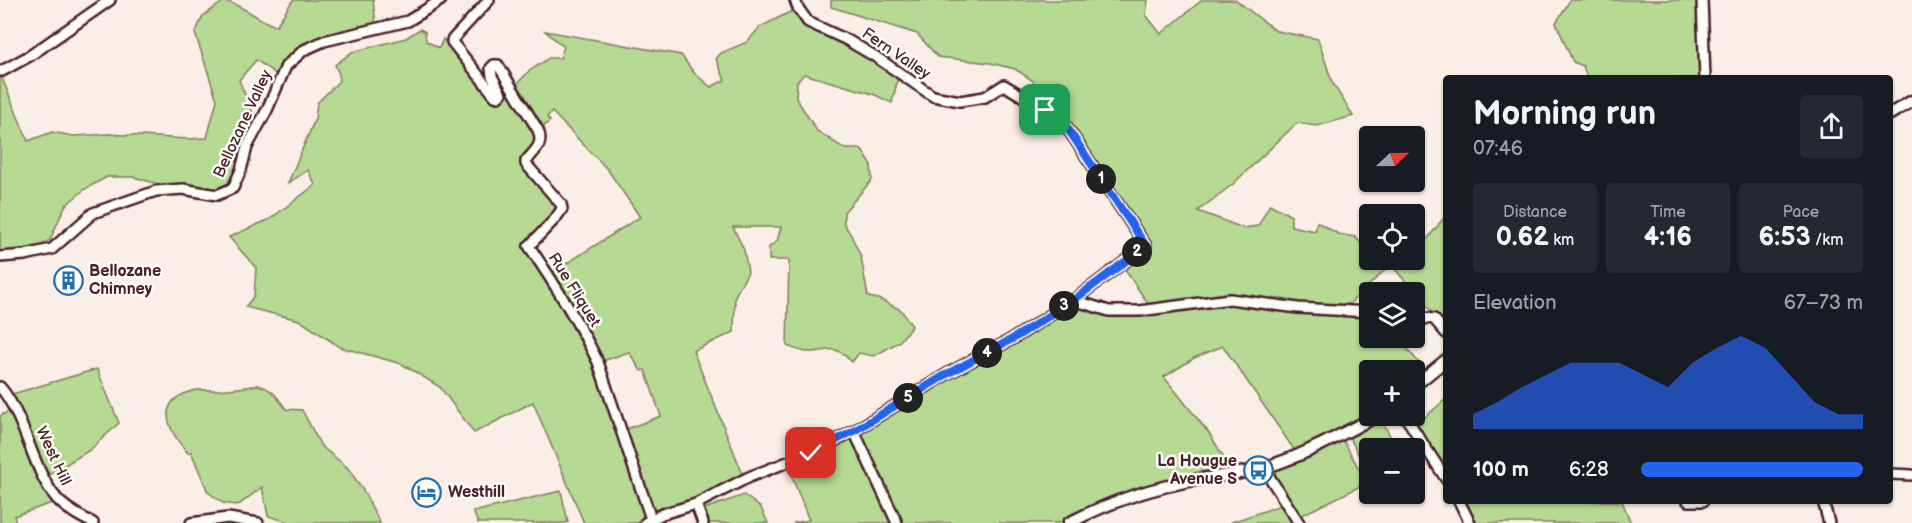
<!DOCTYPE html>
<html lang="en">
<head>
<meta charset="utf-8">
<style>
	body { margin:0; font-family:"Balsamiq Sans",sans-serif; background:#242831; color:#f1f3f6; height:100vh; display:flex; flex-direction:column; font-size:22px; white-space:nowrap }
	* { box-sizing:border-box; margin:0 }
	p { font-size:20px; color:#9ea1a6 }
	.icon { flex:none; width:33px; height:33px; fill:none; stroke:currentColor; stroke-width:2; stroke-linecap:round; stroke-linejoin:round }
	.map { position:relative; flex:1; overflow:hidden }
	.details { position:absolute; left:1443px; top:75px; width:450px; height:429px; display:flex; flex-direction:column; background:#171b24; border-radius:6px; box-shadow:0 2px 4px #0004 }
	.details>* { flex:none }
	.needle { width:39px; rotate:68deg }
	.fabs { position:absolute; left:1359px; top:126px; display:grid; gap:12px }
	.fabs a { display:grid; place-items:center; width:66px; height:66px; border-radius:6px; background:#171b24; box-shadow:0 2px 4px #0004; font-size:30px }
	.pin { position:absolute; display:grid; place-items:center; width:51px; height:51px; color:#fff; margin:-26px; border-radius:12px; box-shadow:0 3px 9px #0006 }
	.km { position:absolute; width:30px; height:30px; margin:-15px; border-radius:50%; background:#222; color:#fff; font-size:16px; line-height:30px; text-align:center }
	.round { display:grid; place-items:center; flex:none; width:63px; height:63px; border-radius:6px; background:#242831 }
	.overview { display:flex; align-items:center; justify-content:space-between; height:102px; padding:0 30px }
	h1 { font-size:33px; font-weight:700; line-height:45px }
	.stats { display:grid; grid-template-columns:repeat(3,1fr); gap:9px; height:102px; padding:6px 30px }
	.stats div { display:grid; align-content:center; border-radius:6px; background:#242831; text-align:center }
	.stats b { font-size:26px; font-weight:700 }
	.stats small { font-size:16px; font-weight:400 }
	.stats p { font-size:16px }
	.chart { height:168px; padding:12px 30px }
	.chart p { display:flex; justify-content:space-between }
	.chart svg { width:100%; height:108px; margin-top:6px; fill:#2563eb; opacity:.7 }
	ul { padding:0 30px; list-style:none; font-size:20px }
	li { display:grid; grid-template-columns:96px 72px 1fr; align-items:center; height:45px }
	li i { height:15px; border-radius:8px; background:#2563eb }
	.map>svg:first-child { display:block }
</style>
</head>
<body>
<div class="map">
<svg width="1912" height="523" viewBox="0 0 1912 523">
	<rect width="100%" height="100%" fill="#faeee6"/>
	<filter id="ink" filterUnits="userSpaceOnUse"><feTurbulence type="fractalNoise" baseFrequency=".0167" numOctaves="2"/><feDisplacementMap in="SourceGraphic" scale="12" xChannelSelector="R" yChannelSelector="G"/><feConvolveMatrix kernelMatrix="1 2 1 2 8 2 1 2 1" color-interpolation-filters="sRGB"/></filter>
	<g filter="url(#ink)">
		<g fill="#b6d993" stroke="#807c5f" stroke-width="1.5">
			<path d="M293,0H373L376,25C347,31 302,37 282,62C279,65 278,71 277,75L256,60L239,80L256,121L229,186L215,191L161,185L134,177H107L85,189L65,206L50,240L34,250L0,254V73L28,141L52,132L73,136L109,134L187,139L207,138L217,100L195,33L203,16L224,1C246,6 257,20 276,26Z"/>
			<polygon points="831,0 1148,0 1146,15 1161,34 1202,0 1236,0 1276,31 1318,39 1332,82 1353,116 1317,126 1297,123 1233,184 1198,211 1243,228 1258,226 1270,204 1291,216 1291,226 1315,231 1317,222 1338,234 1355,237 1369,251 1370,260 1377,260 1386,269 1345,308 1230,297 1151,308 1123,267 1150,246 1032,80 1015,69 990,63 938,57 917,34 831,7"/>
			<polygon points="1570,0 1700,0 1702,78 1587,78 1583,66 1573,62 1556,23"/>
			<path d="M792,11L805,25L863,55L898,78L892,103L873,94L804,74L797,82L796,98L817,131L845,149H861L871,164L872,180L844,212V224L851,235L861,257L868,297L879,299L901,310L912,326L899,342L874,356L859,353L852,362C832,341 830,353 807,352C800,351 793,348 787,346L789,260H769V247L777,241L781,227H733L744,250L748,272L735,296L734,332L693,351L744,477L697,500L656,513L649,506L624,430L661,416L645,370L641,371L629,352L600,362L550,274L640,217L608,170L552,112L547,117L550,121L541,129L515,86L528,72L549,58H560L564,47L545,31L681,55L694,73L711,87L725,80L716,59L721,53L747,42L760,27Z"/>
			<polygon points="420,29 425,32 426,41 439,48 443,39 495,101 500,100 505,96 495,76 495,71 498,71 537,137 536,144 521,162 554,200 557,209 553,217 526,246 593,362 593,369 606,396 645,510 644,519 637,523 584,523 533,402 474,433 440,387 402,364 340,347 299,320 245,307 254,296 256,268 229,237 270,219 315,185 308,170 288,183 315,119 317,103 339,81 339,74 335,65 352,52 406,38"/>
			<polygon points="1446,215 1446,329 1394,268 1403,260 1414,260 1415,250 1429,237"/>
			<polygon points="1232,303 1369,314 1370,338 1398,338 1426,371 1415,380 1414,370 1370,370 1369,415 1310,445 1295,451 1223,346 1194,358 1164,377 1209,433 1226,461 1220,472 1181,478 1112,497 1058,523 793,523 809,520 788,467 814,456 1071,307 1077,305 1112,315"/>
			<polygon points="97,369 119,423 90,450 47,476 9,395"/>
			<path d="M258,385C272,388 278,398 286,409L302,410L321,446L348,468L364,492L380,523H292L268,516L262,487L240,504L235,505L223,503L208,492L191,452L188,453C169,432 153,402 192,391C199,389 208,390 216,390C230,389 244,388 258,385Z"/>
			<polygon points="1446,399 1446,474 1416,425"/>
			<polygon points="11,410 55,502 14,516 16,523 0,523 0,416"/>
			<polygon points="1380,418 1397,448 1370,448 1369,476 1349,436"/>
			<polygon points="1341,439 1344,442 1367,483 1298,517 1271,473 1277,470 1276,466"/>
			<polygon points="561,491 568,522 566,523 478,523 473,512"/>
			<polygon points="744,495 761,508 768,523 706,523 701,510"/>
			<polygon points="1461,501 1622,501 1631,523 1473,523"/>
			<polygon points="1284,504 1295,523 1229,523"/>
		</g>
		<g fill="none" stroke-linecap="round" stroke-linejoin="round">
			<defs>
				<g id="minor">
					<path d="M489,0L452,40V42L495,96L498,97L501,94L492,76L491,68L494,65H498L538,130C544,145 535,150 526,161V164L561,204L562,209L555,219L529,246C554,283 578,321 598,362L651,519"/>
					<polyline points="1702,0 1705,78"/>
					<polyline points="0,71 2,71 31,55 110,0"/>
					<polyline points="0,257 25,255 52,249 93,213 156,191 183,189 217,195 233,188 241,170 247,147 267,110 286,66 304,50 324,41 408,21 441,0"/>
					<polyline points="1071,302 1083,303 1109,311 1139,311 1230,299 1298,308 1370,312"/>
					<polyline points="1414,317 1434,319 1446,333"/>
					<path d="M0,387C27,418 33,477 61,503C71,512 81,517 93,523"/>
					<polyline points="1405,416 1446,479"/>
					<polyline points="854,431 897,523"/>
					<polyline points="1266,467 1270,478 1299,523"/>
					<polyline points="1890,474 1912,475"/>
					<polyline points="1459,501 1470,523"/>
					<polyline points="1688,501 1703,501"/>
					<polyline points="1823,501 1829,523"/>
					<polyline points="696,504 703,523"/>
					<polyline points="191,523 228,518 258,523"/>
					<polyline points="645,523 662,514 696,504 749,477 811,453 854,431 947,374 1014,338 1071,302 1146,246 1066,126 1045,110 1004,85 985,97 960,101 933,96 876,57 847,40 808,22 798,8 795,0"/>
				</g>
				<g id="major">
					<polyline points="1890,114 1912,101"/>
					<polyline points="1414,386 1446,360"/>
					<path d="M1069,523C1113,500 1152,488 1200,479C1220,476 1240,474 1259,469C1301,458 1339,435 1377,416"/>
				</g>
			</defs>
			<use href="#minor" stroke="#4a1f2b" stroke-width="14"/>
			<use href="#major" stroke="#4a1f2b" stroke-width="15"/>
			<use href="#minor" stroke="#fdfcf7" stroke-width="9"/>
			<use href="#major" stroke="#fdfcf7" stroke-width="10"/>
		</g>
	</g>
	<g fill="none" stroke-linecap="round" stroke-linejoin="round" filter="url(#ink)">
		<defs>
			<polyline id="route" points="811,453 854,431 947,374 1014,338 1071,302 1146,246 1066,126 1045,110"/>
		</defs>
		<use href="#route" stroke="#fff" stroke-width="12"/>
		<use href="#route" stroke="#2563eb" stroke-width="8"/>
	</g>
	<defs>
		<symbol id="building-ring" viewBox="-11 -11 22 22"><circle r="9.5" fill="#fdfcf7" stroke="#1f6fb2" stroke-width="1.5"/><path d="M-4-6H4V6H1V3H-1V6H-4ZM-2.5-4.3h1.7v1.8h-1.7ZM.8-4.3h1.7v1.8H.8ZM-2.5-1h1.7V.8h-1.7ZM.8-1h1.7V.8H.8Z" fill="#1f6fb2"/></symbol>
		<symbol id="bus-ring" viewBox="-11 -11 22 22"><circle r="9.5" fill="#fdfcf7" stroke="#1f6fb2" stroke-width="1.5"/><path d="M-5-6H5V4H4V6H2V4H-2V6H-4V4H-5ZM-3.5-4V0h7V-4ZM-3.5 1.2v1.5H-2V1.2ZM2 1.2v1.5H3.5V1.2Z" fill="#1f6fb2"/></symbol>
		<symbol id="hotel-ring" viewBox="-11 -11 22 22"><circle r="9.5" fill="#fdfcf7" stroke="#1f6fb2" stroke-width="1.5"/><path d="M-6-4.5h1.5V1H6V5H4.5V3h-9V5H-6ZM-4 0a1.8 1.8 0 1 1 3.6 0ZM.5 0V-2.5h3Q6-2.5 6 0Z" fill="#1f6fb2"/></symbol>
	</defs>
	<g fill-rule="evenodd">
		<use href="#building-ring" x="52" y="264" width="33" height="33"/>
		<use href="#bus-ring" x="1242" y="454" width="33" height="33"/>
		<use href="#hotel-ring" x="410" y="476" width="33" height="33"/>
	</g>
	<g text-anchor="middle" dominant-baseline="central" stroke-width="5" stroke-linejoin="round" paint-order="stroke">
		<g font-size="16" fill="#4a1f2b" stroke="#fdfcf7">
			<text transform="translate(896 54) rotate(34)">Fern Valley</text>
			<text transform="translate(243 124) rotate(-65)">Bellozane Valley</text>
			<text transform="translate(574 290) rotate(58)">Rue Fliquet</text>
			<text transform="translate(53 456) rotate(65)">West Hill</text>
		</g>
		<g font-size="16" font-weight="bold" fill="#4a1f2b" stroke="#fdfcf7" text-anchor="start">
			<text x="89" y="271">Bellozane<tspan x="89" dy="18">Chimney</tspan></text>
			<text x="1237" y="461" text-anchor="end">La Hougue<tspan x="1237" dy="18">Avenue S</tspan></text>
			<text x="448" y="492">Westhill</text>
		</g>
	</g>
</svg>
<div class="fabs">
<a><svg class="needle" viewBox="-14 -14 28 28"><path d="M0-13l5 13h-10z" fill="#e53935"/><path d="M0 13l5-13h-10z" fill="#9ea1a6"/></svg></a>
<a><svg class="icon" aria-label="locate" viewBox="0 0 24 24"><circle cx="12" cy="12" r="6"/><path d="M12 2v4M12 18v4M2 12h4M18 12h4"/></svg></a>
<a><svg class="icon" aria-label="layers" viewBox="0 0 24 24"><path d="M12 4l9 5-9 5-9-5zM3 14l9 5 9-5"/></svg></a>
<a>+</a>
<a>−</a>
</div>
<div class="pin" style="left:1045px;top:110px;background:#1e9e55"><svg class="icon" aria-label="arrive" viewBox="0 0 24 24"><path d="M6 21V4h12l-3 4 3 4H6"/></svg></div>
<div class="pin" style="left:811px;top:453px;background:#d93025"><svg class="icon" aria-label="check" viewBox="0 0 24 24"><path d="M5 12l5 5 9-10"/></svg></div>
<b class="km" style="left:1101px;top:179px">1</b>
<b class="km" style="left:1137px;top:252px">2</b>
<b class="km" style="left:1064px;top:306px">3</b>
<b class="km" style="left:987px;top:353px">4</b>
<b class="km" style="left:908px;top:398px">5</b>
<section class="details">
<div class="overview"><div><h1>Morning run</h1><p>07:46</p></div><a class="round"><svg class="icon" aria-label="share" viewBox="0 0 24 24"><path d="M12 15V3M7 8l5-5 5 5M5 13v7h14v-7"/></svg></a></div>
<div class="stats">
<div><p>Distance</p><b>0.62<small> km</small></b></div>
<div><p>Time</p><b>4:16</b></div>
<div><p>Pace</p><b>6:53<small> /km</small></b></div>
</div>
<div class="chart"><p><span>Elevation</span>67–73 m</p>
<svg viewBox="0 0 160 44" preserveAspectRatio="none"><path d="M0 44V38L10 33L20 27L30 22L40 17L50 17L60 17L70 22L80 27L90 17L100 11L110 6L120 11L130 22L140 33L150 38L160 38V44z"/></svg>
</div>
<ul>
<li><b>100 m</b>6:28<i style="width:100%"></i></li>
</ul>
</section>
</div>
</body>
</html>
